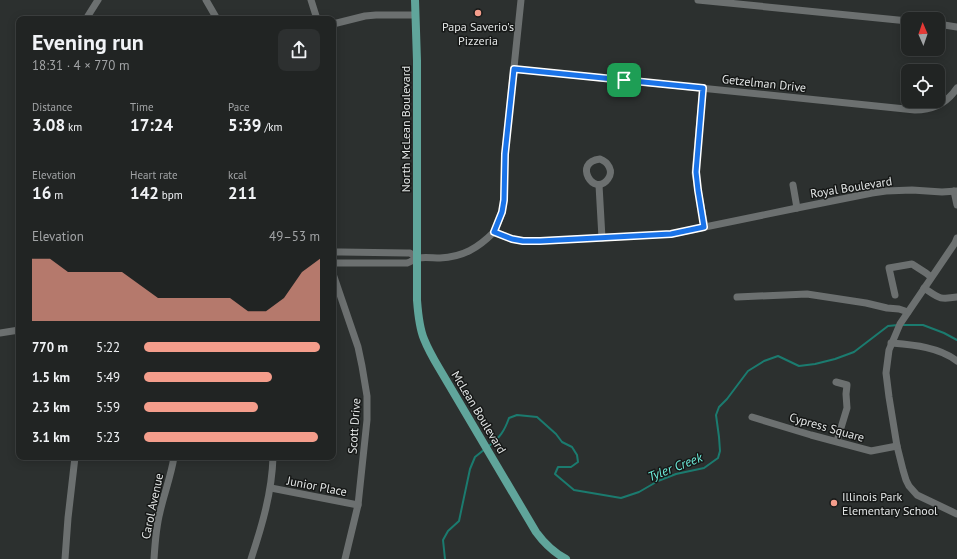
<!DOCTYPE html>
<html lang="en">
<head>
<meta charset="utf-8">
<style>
	body { margin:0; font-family:"PT Sans",sans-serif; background:#2d3030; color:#f1f3f6; height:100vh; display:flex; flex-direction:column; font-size:15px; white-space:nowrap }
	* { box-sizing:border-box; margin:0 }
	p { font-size:13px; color:#a2a4a6 }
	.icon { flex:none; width:22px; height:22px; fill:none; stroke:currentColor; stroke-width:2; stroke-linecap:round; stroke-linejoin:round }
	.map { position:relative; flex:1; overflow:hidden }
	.drawer { position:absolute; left:16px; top:16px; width:320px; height:444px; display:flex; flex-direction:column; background:#212423; border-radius:8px; box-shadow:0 2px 10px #0003,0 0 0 1px #3e4141 }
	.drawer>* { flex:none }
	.needle { width:26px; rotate:358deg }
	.controls { position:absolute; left:901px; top:12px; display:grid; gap:8px }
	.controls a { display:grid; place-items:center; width:44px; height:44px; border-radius:8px; background:#212423; box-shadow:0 2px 10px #0003,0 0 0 1px #3e4141; font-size:20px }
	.pin { position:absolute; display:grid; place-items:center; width:34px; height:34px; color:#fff; margin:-17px; border-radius:8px; box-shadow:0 2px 6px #0006 }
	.round { display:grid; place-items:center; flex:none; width:42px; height:42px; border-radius:8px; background:#2d3030 }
	.head { display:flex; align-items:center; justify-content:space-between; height:68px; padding:0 16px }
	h1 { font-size:22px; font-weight:700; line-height:30px }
	.metrics { display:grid; grid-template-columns:repeat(3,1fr); gap:6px; height:68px; padding:4px 16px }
	.metrics div { display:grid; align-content:center }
	.metrics b { font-size:17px; font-weight:700 }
	.metrics small { font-size:11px; font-weight:400 }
	.metrics p { font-size:11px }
	.chart { height:112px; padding:8px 16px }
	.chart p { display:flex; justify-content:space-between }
	.chart svg { width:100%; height:72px; margin-top:4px; fill:#f49d8b; opacity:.7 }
	ul { padding:0 16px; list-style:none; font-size:13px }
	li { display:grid; grid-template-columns:64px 48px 1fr; align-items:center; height:30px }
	li i { height:10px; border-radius:5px; background:#f49d8b }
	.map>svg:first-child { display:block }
</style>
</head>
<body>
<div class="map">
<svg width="957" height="559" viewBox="0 0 957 559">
	<rect width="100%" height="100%" fill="#2c302f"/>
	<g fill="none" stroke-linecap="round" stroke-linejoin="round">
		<g stroke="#1b7b6f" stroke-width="2">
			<polyline points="902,325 923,325 944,333 957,340"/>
			<path d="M489,446C500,437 504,432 509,418L517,415L537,417L556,434L562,442L572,447L577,455L578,462L571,467H558L555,474L574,490L621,498L639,492L658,481L676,474L704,468L718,458L720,451L719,437L716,415L719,407L727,399L748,371L764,361L778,356L799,366L815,364L835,359L854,352L888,326L898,325"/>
			<polyline points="445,559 443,540 448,531 459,521 470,469 475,457 485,449"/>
		</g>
		<g stroke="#6c7070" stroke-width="7">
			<polyline points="206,0 217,19"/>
			<polyline points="311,0 317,19"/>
			<polyline points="698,0 908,21"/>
			<polyline points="86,19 98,0"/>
			<polyline points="333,24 365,16 376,15 415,15"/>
			<polyline points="938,24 957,27"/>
			<path d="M514,69L915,110C933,110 947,103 957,88"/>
			<polyline points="703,88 695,173 698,190 705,227"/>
			<path d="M600,159C608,162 614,171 608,179C594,198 572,162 600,159Z"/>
			<polyline points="599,185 602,238"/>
			<polyline points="954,191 957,205"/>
			<polyline points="797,208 872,193 886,191 912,190 942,192 957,191"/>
			<polyline points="494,232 502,213 504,200 505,154 521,0"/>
			<polyline points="957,238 955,243 900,324 889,350 886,373 889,397 897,446 903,470 906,480 909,486 917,495 957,514"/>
			<polyline points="333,254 336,252 341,252 407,253 410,253 417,258"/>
			<path d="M333,261L336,263H407C411,262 414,259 418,258C425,257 433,258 440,258C463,257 478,248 494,232L512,239L523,241H540L671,234L797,208L793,185"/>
			<polyline points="333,274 358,347 362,366 367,396 367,420 358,505 345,559"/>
			<path d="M924,288C939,298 939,300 957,297"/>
			<polyline points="895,295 889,268 912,264 926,273 931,277"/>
			<polyline points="737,297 807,294 866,303 887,308 899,309 908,312"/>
			<polyline points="0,333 19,330"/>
			<path d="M891,343C914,345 939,347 957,361"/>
			<polyline points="836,382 847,385 846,394 847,408 837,441"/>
			<polyline points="752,417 811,435 871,451 897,446"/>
			<polyline points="271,488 358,505"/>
			<polyline points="65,559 68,518 75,457"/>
			<path d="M154,559C155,543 156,527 160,512C164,494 171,476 174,457"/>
			<path d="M251,559C262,526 272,492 273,457"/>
		</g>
		<path stroke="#60a59b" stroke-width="8" d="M415,0L417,61V300C418,313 419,327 424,339C428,349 433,358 439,368L536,532C544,543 553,552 566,559"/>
	</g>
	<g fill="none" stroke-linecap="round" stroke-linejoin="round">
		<defs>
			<polygon id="route" points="514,69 703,88 696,172 698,190 704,227 671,234 540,241 523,241 512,239 494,232 502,212 504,200 505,154"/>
		</defs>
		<use href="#route" stroke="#fff" stroke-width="8"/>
		<use href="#route" stroke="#1a73e8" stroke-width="5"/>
	</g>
	<g fill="#f49d8b" stroke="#161817" stroke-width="1.5">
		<circle cx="478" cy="13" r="4"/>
		<circle cx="834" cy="503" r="4"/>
	</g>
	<g text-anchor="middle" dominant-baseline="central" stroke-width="3" stroke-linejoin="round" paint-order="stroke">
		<g font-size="12" fill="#e3e6e6" stroke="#161817">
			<text x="478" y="26">Papa Saverio's<tspan x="478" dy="14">Pizzeria</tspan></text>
			<text x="842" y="496" text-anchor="start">Illinois Park<tspan x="842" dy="14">Elementary School</tspan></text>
		</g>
		<g font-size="12" fill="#e3e6e6" stroke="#161817">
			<text transform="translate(764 83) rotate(6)">Getzelman Drive</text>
			<text transform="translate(405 129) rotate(-90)">North McLean Boulevard</text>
			<text transform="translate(851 187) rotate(-9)">Royal Boulevard</text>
			<text transform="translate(479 412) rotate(59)">McLean Boulevard</text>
			<text transform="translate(354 426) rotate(-86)">Scott Drive</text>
			<text transform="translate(827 427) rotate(16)">Cypress Square</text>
			<text transform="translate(317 486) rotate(11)">Junior Place</text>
			<text transform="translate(152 506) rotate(-78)">Carol Avenue</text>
		</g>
		<g font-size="13" font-style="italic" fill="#6eeddb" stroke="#161817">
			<text transform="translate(675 467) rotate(-21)">Tyler Creek</text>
		</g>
	</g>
</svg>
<div class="controls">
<a><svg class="needle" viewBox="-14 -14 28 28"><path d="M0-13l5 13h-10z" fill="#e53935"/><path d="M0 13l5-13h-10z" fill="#a2a4a6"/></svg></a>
<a><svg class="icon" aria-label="locate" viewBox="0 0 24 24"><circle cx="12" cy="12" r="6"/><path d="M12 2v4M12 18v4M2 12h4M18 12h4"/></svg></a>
</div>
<div class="pin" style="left:624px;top:80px;background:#1e9e55"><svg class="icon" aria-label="arrive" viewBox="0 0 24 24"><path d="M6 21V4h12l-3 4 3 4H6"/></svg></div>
<section class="drawer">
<div class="head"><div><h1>Evening run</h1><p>18:31 · 4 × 770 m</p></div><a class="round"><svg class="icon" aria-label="share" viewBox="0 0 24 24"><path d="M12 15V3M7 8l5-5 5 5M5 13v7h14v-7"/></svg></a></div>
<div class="metrics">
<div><p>Distance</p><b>3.08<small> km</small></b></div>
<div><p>Time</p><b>17:24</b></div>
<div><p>Pace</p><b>5:39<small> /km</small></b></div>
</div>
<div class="metrics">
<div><p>Elevation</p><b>16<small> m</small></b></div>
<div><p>Heart rate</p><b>142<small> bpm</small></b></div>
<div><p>kcal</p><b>211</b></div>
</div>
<div class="chart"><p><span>Elevation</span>49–53 m</p>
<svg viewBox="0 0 160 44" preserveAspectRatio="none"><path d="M0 44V6L10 6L20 14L30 14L40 14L50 14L60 22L70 30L80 30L90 30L100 30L110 30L120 38L130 38L140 30L150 14L160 6V44z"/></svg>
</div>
<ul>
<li><b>770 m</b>5:22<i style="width:100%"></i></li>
<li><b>1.5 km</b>5:49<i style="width:73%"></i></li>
<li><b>2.3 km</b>5:59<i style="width:65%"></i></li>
<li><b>3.1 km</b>5:23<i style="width:99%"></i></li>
</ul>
</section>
</div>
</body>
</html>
